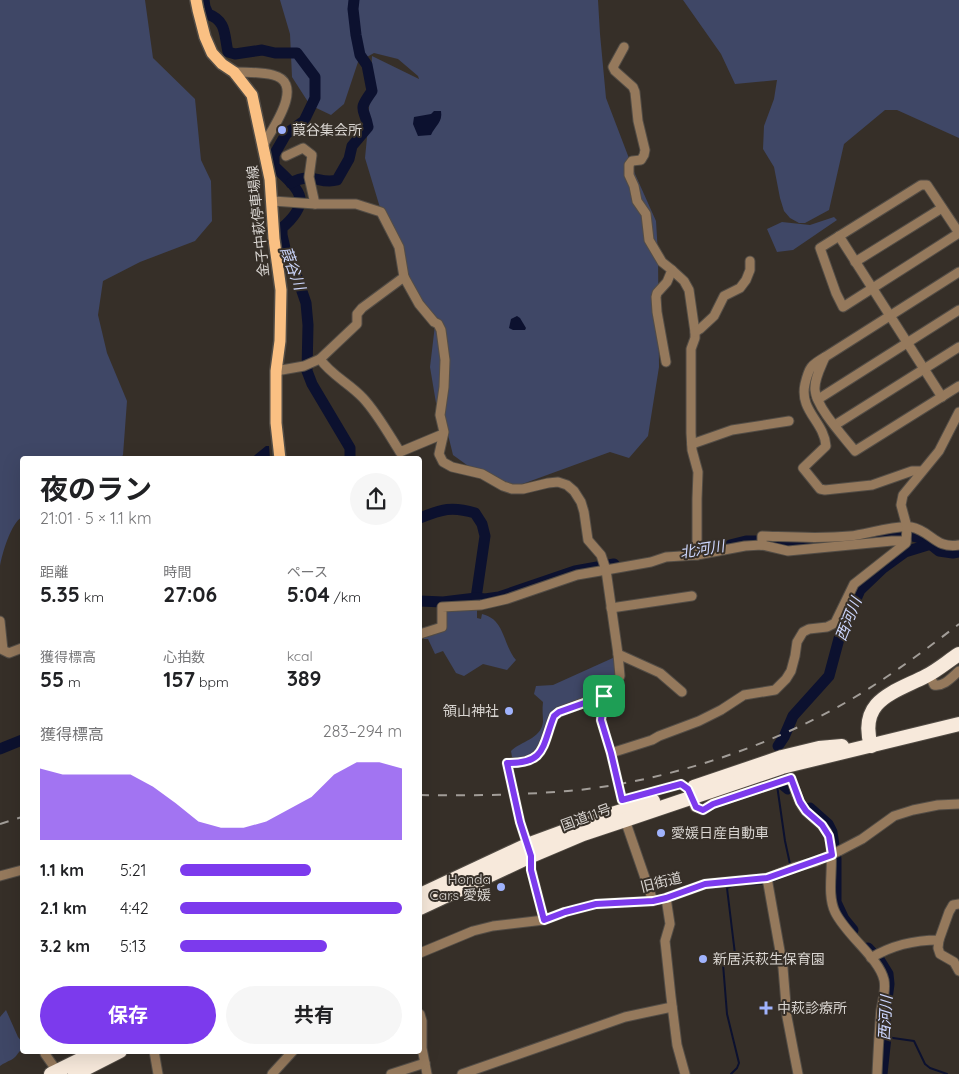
<!DOCTYPE html>
<html lang="ja">
<head>
<meta charset="utf-8">
<style>
	body { margin:0; font-family:Quicksand,"Noto Sans JP",sans-serif; background:#f6f6f6; color:#202124; height:100vh; display:flex; flex-direction:column; font-size:19px; white-space:nowrap }
	* { box-sizing:border-box; margin:0 }
	p { font-size:16px; color:#757577 }
	.icon { flex:none; width:28px; height:28px; fill:none; stroke:currentColor; stroke-width:2; stroke-linecap:round; stroke-linejoin:round }
	.map { position:relative; flex:1; overflow:hidden }
	.details { position:absolute; left:20px; top:456px; width:402px; height:598px; display:flex; flex-direction:column; background:#fff; border-radius:5px; box-shadow:0 5px 20px #0002 }
	.details>* { flex:none }
	.pin { position:absolute; display:grid; place-items:center; width:42px; height:42px; color:#fff; margin:-21px; border-radius:10px; box-shadow:0 2px 8px #0006 }
	.round { display:grid; place-items:center; flex:none; width:52px; height:52px; border-radius:26px; background:#f6f6f6 }
	.head { display:flex; align-items:center; justify-content:space-between; height:85px; padding:0 20px }
	h1 { font-size:28px; font-weight:700; line-height:38px }
	.figures { display:grid; grid-template-columns:repeat(3,1fr); gap:8px; height:85px; padding:5px 20px }
	.figures div { display:grid; align-content:center }
	.figures b { font-size:21px; font-weight:700 }
	.figures small { font-size:14px; font-weight:400 }
	.figures p { font-size:14px }
	.chart { height:140px; padding:10px 20px }
	.chart p { display:flex; justify-content:space-between }
	.chart svg { width:100%; height:90px; margin-top:5px; fill:#7c3aed; opacity:.7 }
	.primary-button { display:flex; gap:10px; margin-top:auto; padding:10px 20px }
	.primary-button a { flex:1; height:58px; border-radius:30px; background:#7c3aed; color:#fff; font-size:20px; font-weight:700; line-height:58px; text-align:center }
	.primary-button a+a { background:#f6f6f6; color:#202124 }
	ul { padding:0 20px; list-style:none; font-size:16px }
	li { display:grid; grid-template-columns:80px 60px 1fr; align-items:center; height:38px }
	li i { height:12px; border-radius:6px; background:#7c3aed }
	.map>svg:first-child { display:block }
</style>
</head>
<body>
<div class="map">
<svg width="959" height="1074" viewBox="0 0 959 1074">
	<rect width="100%" height="100%" fill="#362f28"/>
	<g fill="#3f4766">
		<path d="M0,0H145L153,58L195,99L201,160L211,181L212,221L195,241L140,262L103,281L98,315L107,353L127,401L123,455L120,459H22V517C11,523 2,554 0,566Z"/>
		<polygon points="280,0 598,0 600,34 606,98 635,174 656,221 658,254 659,367 648,436 629,458 610,452 503,491 453,455 441,406 436,403 430,367 435,325 405,275 381,211 365,158 368,127 372,56 419,79 418,76 398,59 374,53 358,62 344,104 331,115 310,105 292,77 290,34"/>
		<polygon points="683,0 959,0 959,138 897,110 885,110 844,144 829,210 805,223 799,223 790,218 784,211 780,198 774,167 763,149 764,126 774,99 777,80 735,84 721,54"/>
		<polygon points="834,217 837,220 793,250 777,252 767,229 782,222 810,225"/>
		<path d="M477,608V618L481,619L482,614C505,619 503,645 516,660L507,670L483,664L464,676L456,673L443,651L435,654L428,639H424V637L442,631L445,610Z"/>
		<path d="M615,657C616,665 618,674 614,681C602,699 572,699 555,710C554,716 551,722 548,729C542,745 532,764 512,757L511,751C521,741 541,739 543,722C543,716 542,709 543,702L534,694L536,686L553,685Z"/>
		<path d="M6,1010L18,1037L22,1042V1049C18,1052 16,1058 11,1060C7,1062 4,1063 0,1066V1017Z"/>
	</g>
	<g fill="#0c112f">
		<path d="M434,111H441C443,122 435,126 431,135L418,136L413,124L414,117L431,114Z"/>
		<polygon points="517,316 520,318 526,328 525,330 513,330 509,328 511,319"/>
		<polygon points="266,446 269,446 270,459 250,459"/>
	</g>
	<g fill="none" stroke-linecap="round" stroke-linejoin="round">
		<g stroke="#0c112f" stroke-width="2">
			<polyline points="777,785 785,841 790,864"/>
			<polyline points="772,881 784,876"/>
			<polyline points="886,1037 914,1041 925,1064 930,1068 947,1074"/>
			<path d="M731,1074L737,1068L739,1063L727,1014L723,964L735,954L727,888C738,882 753,886 765,883"/>
		</g>
		<g stroke="#0c112f" stroke-width="11">
			<path d="M204,0L205,7L208,14C227,21 224,35 228,52L235,54L262,50L275,53H297L315,77V98L304,121L286,134L274,155V166C299,190 314,200 282,228V235L287,257L294,268L306,303L308,325L307,371L312,384L350,448V459"/>
			<path d="M291,183C313,171 319,185 337,180L349,159L352,146L368,127C364,106 357,112 372,91L367,65L360,55L356,35L353,9L354,0"/>
			<path d="M420,518C442,509 452,506 475,513L482,524L485,536L476,598"/>
			<polyline points="730,545 746,541 768,541 803,545 832,541 889,537 901,533 924,539 939,551 953,553 959,552"/>
			<polyline points="420,601 443,602 476,598 485,599 499,597 575,571 614,564"/>
			<polyline points="778,746 784,737 793,716 829,676 840,635 860,590 883,568 905,552 931,544"/>
			<polyline points="0,749 22,740"/>
			<polyline points="776,779 788,789"/>
			<polyline points="810,808 828,824 832,832 836,859 836,902 844,919 853,930"/>
			<polyline points="868,948 880,961 888,974 889,984 885,1015 886,1037 882,1074"/>
		</g>
		<defs>
			<g id="minor">
				<polyline points="624,47 613,67 615,71 633,87 635,92 638,121 645,150 644,155 641,160 632,161 629,165 629,175 634,186 637,201 646,214 649,240 662,262 672,270 667,282 657,293 656,297 657,312 666,362"/>
				<path d="M234,72C247,72 261,72 273,75C306,83 272,129 264,144"/>
				<polyline points="286,156 303,148 312,155 309,177 315,204"/>
				<polygon points="921,185 927,185 959,233 843,307 836,293 820,248"/>
				<polyline points="273,201 315,204 356,204 381,212 399,247 404,277"/>
				<polyline points="839,236 942,397"/>
				<polyline points="855,262 942,208"/>
				<polyline points="672,270 684,281 689,290 695,332 695,338 691,349 691,433 692,450 698,472 697,499 697,555"/>
				<polyline points="695,332 700,329 714,316 724,296 740,288 746,280 750,270 750,261"/>
				<polyline points="825,357 959,272"/>
				<polyline points="320,359 357,324 357,314 362,308 404,277 419,304 434,322 438,324 441,330 445,360 444,387 440,415 444,432 439,454 443,462 452,467 482,474 503,486 512,489 523,489 548,483 558,482 567,485 574,491 581,502 584,512 588,540 601,555 606,570 577,575 507,599 481,605 442,607 442,627 420,634"/>
				<path d="M276,371L304,366L320,359C331,375 349,383 363,398C377,413 388,433 400,452L443,434"/>
				<polyline points="817,398 820,398 959,310"/>
				<polyline points="835,425 959,347"/>
				<polyline points="692,444 732,430 789,421"/>
				<path d="M922,471H912L872,485L825,490L820,489L803,468L826,446C824,421 799,411 805,384C809,367 811,365 825,357C821,367 814,379 815,390C816,407 844,437 855,451L959,386"/>
				<path d="M762,545V536C792,537 820,539 850,536C867,534 895,525 911,527C932,531 935,549 959,545"/>
				<polyline points="611,608 692,596"/>
				<polyline points="0,621 3,650 9,653 22,648"/>
				<polyline points="618,654 606,570 651,562 666,557 697,555 745,546 762,545 788,551 892,541 906,541"/>
				<path d="M929,674L934,685C944,687 952,677 959,671"/>
				<polyline points="611,753 601,720 604,695 615,684 620,676 618,654 660,673 682,692"/>
				<polyline points="625,820 653,901"/>
				<polyline points="0,876 22,870"/>
				<polyline points="767,878 783,968 787,1017 798,1074"/>
				<polyline points="666,898 670,924 665,941 671,997 677,1045 685,1074"/>
				<path d="M544,920L531,869V856L520,822L507,763C546,764 542,746 554,716L559,712L604,695"/>
				<polyline points="939,940 938,948 940,954 954,962 959,971"/>
				<polyline points="420,953 473,931 493,926 544,920 565,912 596,904 653,901 666,898 705,884 767,878 795,867 815,862 839,851 862,839 894,816 913,810 938,805 959,804"/>
				<path d="M871,958C892,945 915,940 939,940L949,912L953,905L959,904"/>
				<polyline points="420,1014 422,1021 422,1048 427,1074"/>
				<polyline points="154,1051 158,1074"/>
				<polyline points="45,1054 57,1071"/>
				<polyline points="272,1074 293,1051"/>
				<polyline points="391,1074 425,1063"/>
				<polyline points="462,1074 625,1017 672,1007"/>
				<path d="M877,1074C878,1053 879,1031 881,1010C883,999 886,990 884,980C879,958 846,935 835,912C825,891 836,861 829,837C825,824 812,819 804,809C797,800 795,789 791,778L713,803L703,810L695,807L688,789L681,784L622,800L611,753L652,740L659,736L699,721L721,710L744,695L775,690L786,679L791,671L795,656L797,642L803,632L809,629L827,627L835,623L854,584L906,543L907,527L901,505L903,495L939,451L959,412"/>
			</g>
			<polyline id="major" points="196,0 198,10 205,37 212,53 222,64 234,72 252,95 270,179 274,239 281,290 280,341 276,371 276,423 280,459"/>
			<g id="highway">
				<path d="M871,746C858,700 893,693 926,676C938,670 948,661 959,654"/>
				<polyline points="694,787 782,757 819,748 842,746"/>
				<polyline points="420,895 527,845 606,816 653,801"/>
				<polyline points="420,908 531,856 583,834 625,820 782,767 959,724"/>
				<polyline points="51,1074 98,1051"/>
				<polyline points="75,1074 120,1051"/>
			</g>
		</defs>
		<use href="#minor" stroke="#534d46" stroke-width="11"/>
		<use href="#major" stroke="#534d46" stroke-width="14"/>
		<use href="#highway" stroke="#534d46" stroke-width="16"/>
		<use href="#minor" stroke="#95795c" stroke-width="9"/>
		<use href="#major" stroke="#fac083" stroke-width="11"/>
		<use href="#highway" stroke="#f7e9db" stroke-width="14"/>
		<g stroke="#a29d98" stroke-width="2" stroke-dasharray="9 9" stroke-linecap="butt">
			<path d="M420,795C469,796 519,795 568,791C661,783 770,747 850,700C889,677 924,651 959,624"/>
			<polyline points="0,824 22,817"/>
		</g>
	</g>
	<g fill="none" stroke-linecap="round" stroke-linejoin="round">
		<defs>
			<path id="route" d="M604,696L601,720L611,753L622,800L681,784L688,789L696,807L703,810L713,804L791,778L800,802L806,811L822,825L829,836L832,855L767,878L705,884L666,898L653,901L596,904L565,912L544,920L531,870V856L520,822L507,763C546,764 542,746 554,716L559,712Z"/>
		</defs>
		<use href="#route" stroke="#fff" stroke-width="10"/>
		<use href="#route" stroke="#7c3aed" stroke-width="6"/>
	</g>
	<g fill="#a0b3fd" stroke="#362f28" stroke-width="2">
		<circle cx="282" cy="130" r="5"/>
		<circle cx="509" cy="711" r="5"/>
		<circle cx="661" cy="833" r="5"/>
		<circle cx="501" cy="887" r="5"/>
		<circle cx="703" cy="959" r="5"/>
		<path d="M763.5 1000.5h5v5h5v5h-5v5h-5v-5h-5v-5h5z"/>
	</g>
	<g text-anchor="middle" dominant-baseline="central" stroke-width="4" stroke-linejoin="round" paint-order="stroke">
		<g font-size="14" fill="#d8d4d0" stroke="#362f28" text-anchor="start">
			<text x="292" y="130">葭谷集会所</text>
			<text x="499" y="711" text-anchor="end">領山神社</text>
			<text x="671" y="833">愛媛日産自動車</text>
			<text x="491" y="879" text-anchor="end">Honda<tspan x="491" dy="16">Cars 愛媛</tspan></text>
			<text x="713" y="959">新居浜萩生保育園</text>
			<text x="777" y="1008">中萩診療所</text>
		</g>
		<g font-size="14" fill="#d8d4d0" stroke="#362f28">
			<text transform="translate(258 221) rotate(-96)">金子中萩停車場線</text>
			<text transform="translate(586 817) rotate(-20)">国道11号</text>
			<text transform="translate(661 882) rotate(-14)">旧街道</text>
		</g>
		<g font-size="15" font-style="italic" fill="#cdd7fe" stroke="#362f28">
			<text transform="translate(293 268) rotate(70)">葭谷川</text>
			<text transform="translate(702 549) rotate(-9)">北河川</text>
			<text transform="translate(848 619) rotate(-68)">西河川</text>
			<text transform="translate(885 1018) rotate(-87)">西河川</text>
		</g>
	</g>
</svg>
<div class="pin" style="left:604px;top:696px;background:#1e9e55"><svg class="icon" aria-label="arrive" viewBox="0 0 24 24"><path d="M6 21V4h12l-3 4 3 4H6"/></svg></div>
<section class="details">
<div class="head"><div><h1>夜のラン</h1><p>21:01 · 5 × 1.1 km</p></div><a class="round"><svg class="icon" aria-label="share" viewBox="0 0 24 24"><path d="M12 15V3M7 8l5-5 5 5M5 13v7h14v-7"/></svg></a></div>
<div class="figures">
<div><p>距離</p><b>5.35<small> km</small></b></div>
<div><p>時間</p><b>27:06</b></div>
<div><p>ペース</p><b>5:04<small> /km</small></b></div>
</div>
<div class="figures">
<div><p>獲得標高</p><b>55<small> m</small></b></div>
<div><p>心拍数</p><b>157<small> bpm</small></b></div>
<div><p>kcal</p><b>389</b></div>
</div>
<div class="chart"><p><span>獲得標高</span>283–294 m</p>
<svg viewBox="0 0 160 44" preserveAspectRatio="none"><path d="M0 44V9L10 12L20 12L30 12L40 12L50 18L60 26L70 35L80 38L90 38L100 35L110 29L120 23L130 12L140 6L150 6L160 9V44z"/></svg>
</div>
<ul>
<li><b>1.1 km</b>5:21<i style="width:59%"></i></li>
<li><b>2.1 km</b>4:42<i style="width:100%"></i></li>
<li><b>3.2 km</b>5:13<i style="width:66%"></i></li>
</ul>
<div class="primary-button"><a>保存</a><a>共有</a></div>
</section>
</div>
</body>
</html>
